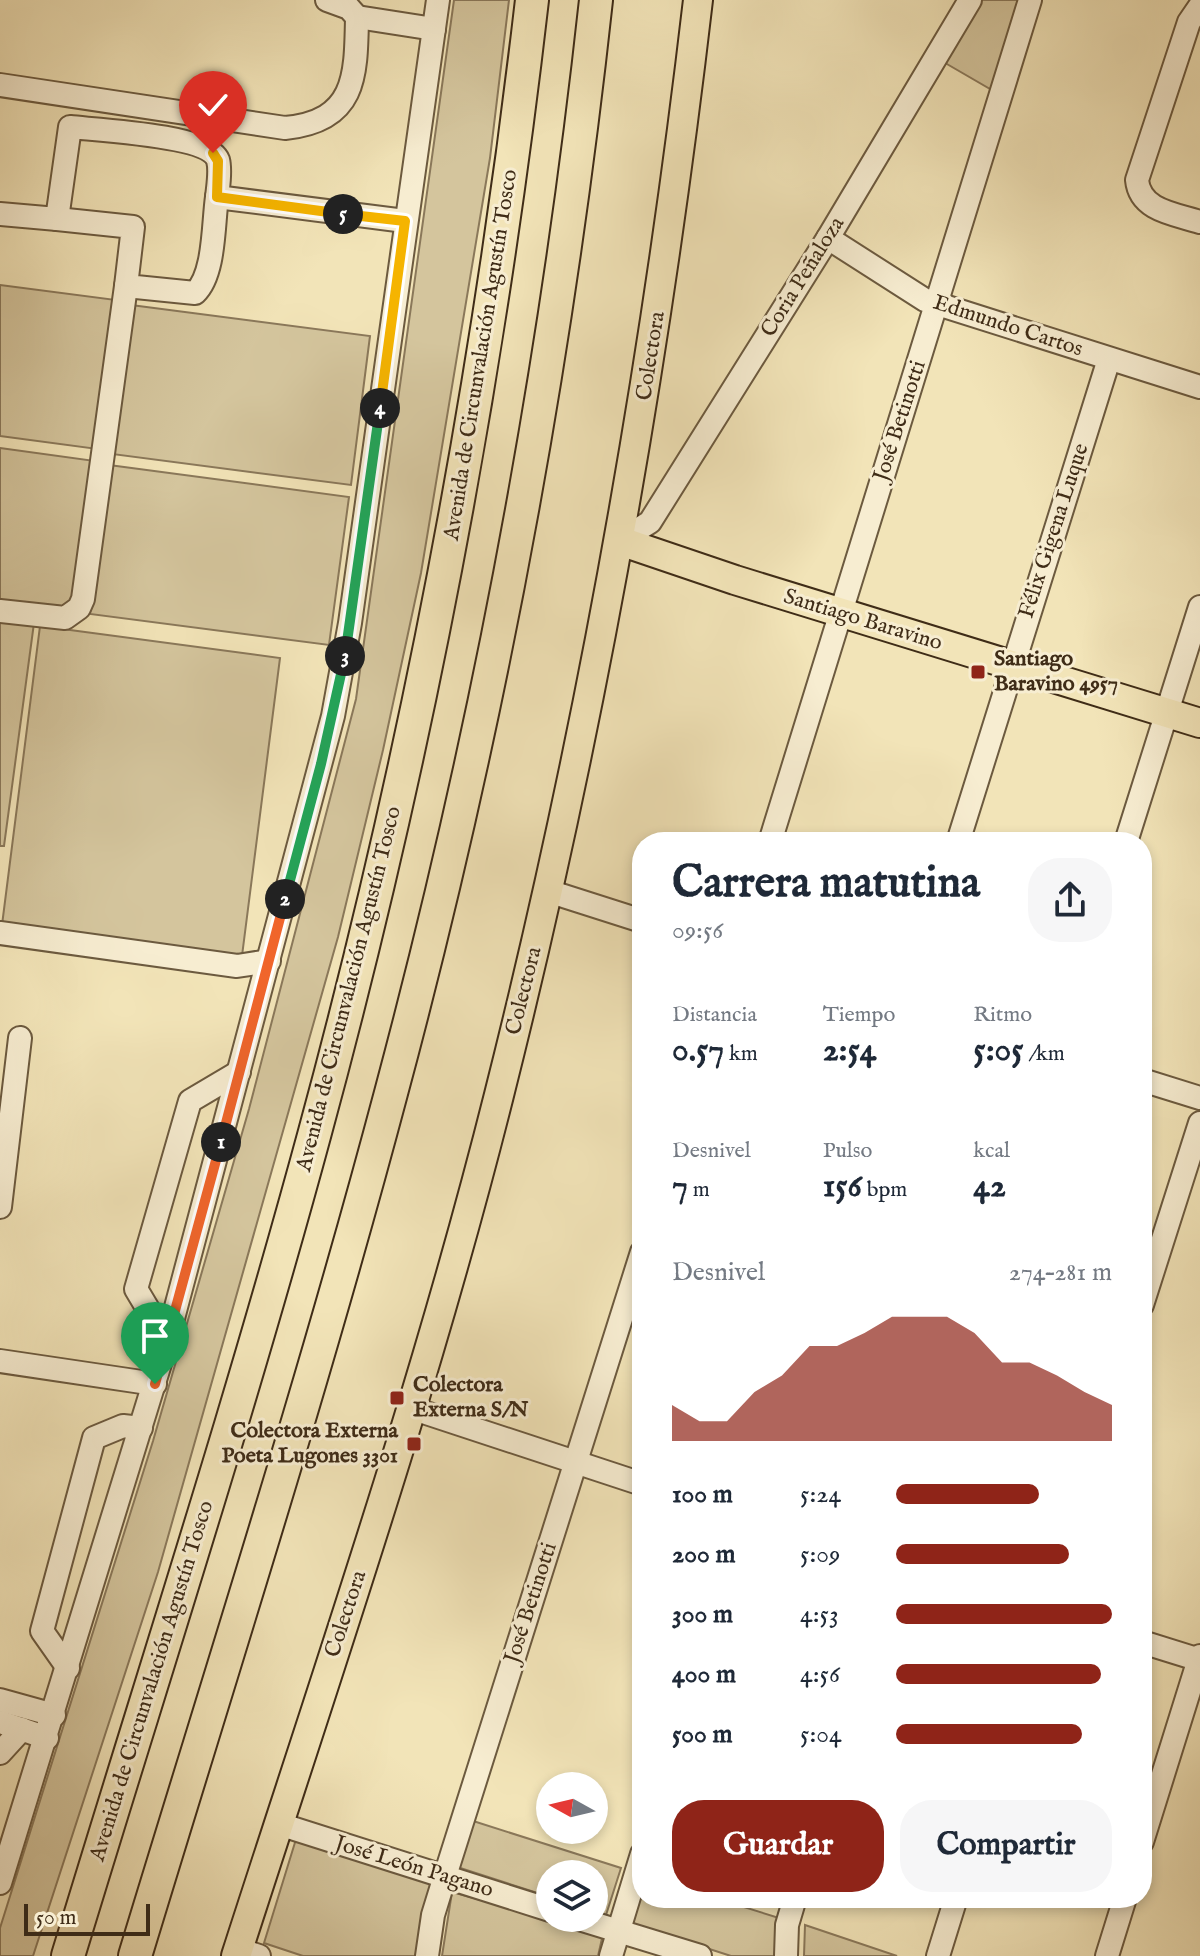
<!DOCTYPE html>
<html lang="es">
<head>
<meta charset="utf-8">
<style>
	body { margin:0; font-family:"IM FELL English",serif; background:#f6f6f7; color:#1f2937; height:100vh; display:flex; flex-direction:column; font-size:30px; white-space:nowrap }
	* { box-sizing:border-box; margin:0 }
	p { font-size:26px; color:#747a83 }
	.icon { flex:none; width:44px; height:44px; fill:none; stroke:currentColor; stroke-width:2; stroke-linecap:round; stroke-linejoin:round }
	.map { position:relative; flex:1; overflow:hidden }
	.drawer { position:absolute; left:632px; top:832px; width:520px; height:1076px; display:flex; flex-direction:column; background:#fff; border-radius:32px; box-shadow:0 4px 12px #0003 }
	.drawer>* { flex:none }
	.needle { width:52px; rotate:278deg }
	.fabs { position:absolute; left:536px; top:1772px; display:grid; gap:16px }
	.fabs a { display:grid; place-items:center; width:72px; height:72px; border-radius:50%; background:#fff; box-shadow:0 4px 12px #0003; font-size:40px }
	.scale { position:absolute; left:24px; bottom:20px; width:126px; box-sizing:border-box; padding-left:8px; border:4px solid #3f2c17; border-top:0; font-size:22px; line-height:28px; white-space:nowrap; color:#3f2c17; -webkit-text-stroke:6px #f7edd1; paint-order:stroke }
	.pin { position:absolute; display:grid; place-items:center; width:68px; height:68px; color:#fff; margin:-82px -34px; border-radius:50% 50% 50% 0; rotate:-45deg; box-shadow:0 0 8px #0007 }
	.pin .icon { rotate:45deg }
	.km { position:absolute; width:40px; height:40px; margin:-20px; border-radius:50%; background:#222; color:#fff; font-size:22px; line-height:40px; text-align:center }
	.round { display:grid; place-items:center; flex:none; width:84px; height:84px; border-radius:32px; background:#f6f6f7 }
	.overview { display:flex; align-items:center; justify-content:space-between; height:136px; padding:0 40px }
	h1 { font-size:44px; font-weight:700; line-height:60px }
	.metrics { display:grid; grid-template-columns:repeat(3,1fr); gap:12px; height:136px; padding:8px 40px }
	.metrics div { display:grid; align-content:center }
	.metrics b { font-size:34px; font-weight:700 }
	.metrics small { font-size:22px; font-weight:400 }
	.metrics p { font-size:22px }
	.chart { height:224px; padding:16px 40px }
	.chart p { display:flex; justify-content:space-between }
	.chart svg { width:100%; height:144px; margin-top:8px; fill:#8f2418; opacity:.7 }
	.cta { display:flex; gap:16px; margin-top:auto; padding:16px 40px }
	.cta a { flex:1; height:92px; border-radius:32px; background:#8f2418; color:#fff; font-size:32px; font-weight:700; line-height:92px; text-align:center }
	.cta a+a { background:#f6f6f7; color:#1f2937 }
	ul { padding:0 40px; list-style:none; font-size:26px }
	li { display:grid; grid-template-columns:128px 96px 1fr; align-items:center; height:60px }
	li i { height:20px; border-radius:10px; background:#8f2418 }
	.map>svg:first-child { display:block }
</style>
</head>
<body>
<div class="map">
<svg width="1200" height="1956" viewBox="0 0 1200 1956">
	<rect width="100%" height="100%" fill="#f2e4b8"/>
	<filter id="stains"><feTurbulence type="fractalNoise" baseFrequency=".0025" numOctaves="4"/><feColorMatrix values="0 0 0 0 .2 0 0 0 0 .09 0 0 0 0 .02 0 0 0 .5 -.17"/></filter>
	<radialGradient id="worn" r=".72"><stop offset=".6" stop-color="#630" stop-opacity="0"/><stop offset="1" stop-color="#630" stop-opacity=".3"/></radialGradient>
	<g fill="#d4c59d" stroke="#8a785a" stroke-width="2">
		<polygon points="454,0 509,0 490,158 421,573 383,750 338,937 158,1572 33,1956 0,1956 0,1928 153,1441 249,1109 356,699"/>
		<polygon points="975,0 1022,0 997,93 940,60"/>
		<polygon points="0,285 116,300 97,449 0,436"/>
		<polygon points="131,305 370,336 351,485 112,454"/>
		<polygon points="0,448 95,461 74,610 0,600"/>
		<polygon points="109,465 349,497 329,645 90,614"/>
		<polygon points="0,618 34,623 4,846 0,846"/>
		<polygon points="40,626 280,658 242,956 2,925"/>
		<polygon points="470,1820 621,1868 606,1915 594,1911 594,1874 550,1874 550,1897 454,1866"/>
		<polygon points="297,1836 432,1880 416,1956 303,1956 264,1943"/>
		<polygon points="642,1876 642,1898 715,1898 779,1918 776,1956 731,1956 629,1923"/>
		<polygon points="452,1892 603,1934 598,1956 442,1956"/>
		<polygon points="805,1925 897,1956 804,1956"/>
	</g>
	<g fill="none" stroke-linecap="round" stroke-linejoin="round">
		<defs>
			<g id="minor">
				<path d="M1200,6L1189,22L1137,180C1140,211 1175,214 1200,222"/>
				<polyline points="357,17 434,29"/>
				<path d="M0,85L285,128C356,121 356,77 357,17L349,8L327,0"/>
				<path d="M0,214L57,219L70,127C96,130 208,135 218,160C221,171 218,187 217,197L405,221"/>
				<path d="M57,219L133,227L126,286L195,293C215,274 213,224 217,197"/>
				<polyline points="828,238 925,300 1200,387"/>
				<polyline points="620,541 650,522 828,238 970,0"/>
				<polyline points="0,611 65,618 79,608 83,599 126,286"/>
				<polyline points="770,842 1030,0"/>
				<polyline points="958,842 1109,359"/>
				<polyline points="1126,842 1200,607"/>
				<polyline points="548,891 642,921"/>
				<polyline points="0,933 237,966 269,961"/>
				<polyline points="1142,1080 1200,1098"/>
				<polyline points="0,1207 20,1038"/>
				<polyline points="1142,1305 1200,1123"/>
				<polyline points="167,1341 136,1289 190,1101 239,1072"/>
				<polyline points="0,1361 155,1384"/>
				<polyline points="411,1408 642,1484"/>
				<polyline points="1142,1642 1200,1660"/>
				<polyline points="68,1668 42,1631 94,1438 123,1426 141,1428"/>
				<polyline points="0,1700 54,1715"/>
				<polyline points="0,1722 47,1738"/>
				<polyline points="0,1753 22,1729"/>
				<polyline points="279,1824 550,1910"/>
				<polyline points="1142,1842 1200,1656"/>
				<polyline points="0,1883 167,1341 333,716 350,623 438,0"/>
				<polyline points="576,1918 700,1956"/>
				<polyline points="238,1949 259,1956"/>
				<polyline points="427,1956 433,1915 445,1876 642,1252"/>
				<polyline points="611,1956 642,1854"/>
				<polyline points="786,1956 787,1925 795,1898"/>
				<polyline points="938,1956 956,1898"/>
				<polyline points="1107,1956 1125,1898"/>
			</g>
			<g id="major">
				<polyline points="620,541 735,580 1200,723"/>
				<path d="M236,1956C328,1670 426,1386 499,1095C590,734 655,369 698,0"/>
			</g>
			<g id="highway">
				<path d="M68,1956C151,1682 240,1409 315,1132C416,761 488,382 532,0"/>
				<path d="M135,1956C222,1669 314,1383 391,1093C487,735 556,368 596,0"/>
			</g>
		</defs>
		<use href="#minor" stroke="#6c5a3f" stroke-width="26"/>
		<use href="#major" stroke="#3f2c17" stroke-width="32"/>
		<use href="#highway" stroke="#3f2c17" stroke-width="36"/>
		<use href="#minor" stroke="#f7edd1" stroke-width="22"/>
		<use href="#major" stroke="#f2e4b8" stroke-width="28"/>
		<use href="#highway" stroke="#f2e4b8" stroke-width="32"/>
	</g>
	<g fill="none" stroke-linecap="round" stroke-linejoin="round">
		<defs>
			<polyline id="split-1" points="155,1384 221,1142"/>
			<polyline id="split-2" points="221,1142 285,899"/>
			<polyline id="split-3" points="285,899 321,764 345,656"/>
			<polyline id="split-4" points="345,656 380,408"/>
			<polyline id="split-5" points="343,214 405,221 380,408"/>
			<polyline id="split-6" points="213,153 218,161 217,197 343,214"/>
		</defs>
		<use href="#split-1" stroke="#fff" stroke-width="16"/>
		<use href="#split-2" stroke="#fff" stroke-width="16"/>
		<use href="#split-3" stroke="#fff" stroke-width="16"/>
		<use href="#split-4" stroke="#fff" stroke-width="16"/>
		<use href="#split-5" stroke="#fff" stroke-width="16"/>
		<use href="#split-6" stroke="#fff" stroke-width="16"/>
		<use href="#split-1" stroke="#f0652b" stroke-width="10"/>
		<use href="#split-2" stroke="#f0652b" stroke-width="10"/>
		<use href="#split-3" stroke="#22a559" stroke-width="10"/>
		<use href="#split-4" stroke="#22a559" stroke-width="10"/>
		<use href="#split-5" stroke="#f5b400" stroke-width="10"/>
		<use href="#split-6" stroke="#f5b400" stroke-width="10"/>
	</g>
	<g fill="#8f2418" stroke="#f7edd1" stroke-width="3">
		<rect x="970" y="664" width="16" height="16" rx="4"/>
		<rect x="389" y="1390" width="16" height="16" rx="4"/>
		<rect x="406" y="1436" width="16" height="16" rx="4"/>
	</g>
	<g text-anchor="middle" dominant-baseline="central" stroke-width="6" stroke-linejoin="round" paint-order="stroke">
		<g font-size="22" fill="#3f2c17" stroke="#f7edd1">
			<text transform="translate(803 277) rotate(-58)">Coria Peñaloza</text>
			<text transform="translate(1008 326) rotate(18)">Edmundo Cartos</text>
			<text transform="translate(481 355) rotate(-81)">Avenida de Circunvalación Agustín Tosco</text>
			<text transform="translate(651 356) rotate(-81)">Colectora</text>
			<text transform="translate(900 421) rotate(-72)">José Betinotti</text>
			<text transform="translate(1054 531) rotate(-72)">Félix Gigena Luque</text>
			<text transform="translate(863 620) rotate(17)">Santiago Baravino</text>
			<text transform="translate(349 989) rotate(-76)">Avenida de Circunvalación Agustín Tosco</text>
			<text transform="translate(524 991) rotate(-76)">Colectora</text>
			<text transform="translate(531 1603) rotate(-72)">José Betinotti</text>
			<text transform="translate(346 1614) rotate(-72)">Colectora</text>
			<text transform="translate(152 1681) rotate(-73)">Avenida de Circunvalación Agustín Tosco</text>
			<text transform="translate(414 1867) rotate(17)">José León Pagano</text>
		</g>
		<g font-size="22" font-weight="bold" fill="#3f2c17" stroke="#f7edd1" text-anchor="start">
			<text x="994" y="659">Santiago<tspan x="994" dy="25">Baravino 4957</tspan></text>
			<text x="413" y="1385">Colectora<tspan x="413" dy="25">Externa S/N</tspan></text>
			<text x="398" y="1431" text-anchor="end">Colectora Externa<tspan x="398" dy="25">Poeta Lugones 3301</tspan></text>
		</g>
	</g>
	<rect width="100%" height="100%" filter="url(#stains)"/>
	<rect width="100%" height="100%" fill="url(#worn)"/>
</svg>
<div class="fabs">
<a><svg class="needle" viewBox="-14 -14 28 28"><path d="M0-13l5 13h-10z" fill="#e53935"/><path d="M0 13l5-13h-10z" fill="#747a83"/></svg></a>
<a><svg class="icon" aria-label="layers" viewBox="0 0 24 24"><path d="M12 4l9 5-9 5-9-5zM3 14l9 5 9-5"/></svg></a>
</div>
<div class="scale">50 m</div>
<div class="pin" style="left:155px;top:1384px;background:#1e9e55"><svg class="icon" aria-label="arrive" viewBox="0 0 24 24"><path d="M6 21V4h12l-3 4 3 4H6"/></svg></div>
<div class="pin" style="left:213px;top:153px;background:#d93025"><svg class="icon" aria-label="check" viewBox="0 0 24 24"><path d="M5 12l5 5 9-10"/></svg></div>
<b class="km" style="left:221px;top:1142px">1</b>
<b class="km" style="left:285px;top:899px">2</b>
<b class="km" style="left:345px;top:656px">3</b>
<b class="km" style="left:380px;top:408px">4</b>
<b class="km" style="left:343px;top:214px">5</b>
<section class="drawer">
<div class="overview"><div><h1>Carrera matutina</h1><p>09:56</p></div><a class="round"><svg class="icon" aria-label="share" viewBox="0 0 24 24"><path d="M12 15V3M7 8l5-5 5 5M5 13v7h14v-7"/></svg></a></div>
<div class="metrics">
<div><p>Distancia</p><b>0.57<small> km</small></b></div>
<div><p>Tiempo</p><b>2:54</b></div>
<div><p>Ritmo</p><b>5:05<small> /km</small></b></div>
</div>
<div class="metrics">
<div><p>Desnivel</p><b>7<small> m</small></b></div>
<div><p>Pulso</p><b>156<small> bpm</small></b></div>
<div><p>kcal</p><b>42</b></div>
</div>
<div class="chart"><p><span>Desnivel</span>274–281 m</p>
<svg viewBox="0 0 160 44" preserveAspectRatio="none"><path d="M0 44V33L10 38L20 38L30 29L40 24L50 15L60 15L70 11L80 6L90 6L100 6L110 11L120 20L130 20L140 24L150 29L160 33V44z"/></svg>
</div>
<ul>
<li><b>100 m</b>5:24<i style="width:66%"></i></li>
<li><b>200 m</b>5:09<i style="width:80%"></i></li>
<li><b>300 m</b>4:53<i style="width:100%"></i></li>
<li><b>400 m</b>4:56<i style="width:95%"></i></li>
<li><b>500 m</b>5:04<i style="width:86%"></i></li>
</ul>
<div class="cta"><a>Guardar</a><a>Compartir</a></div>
</section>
</div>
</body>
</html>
